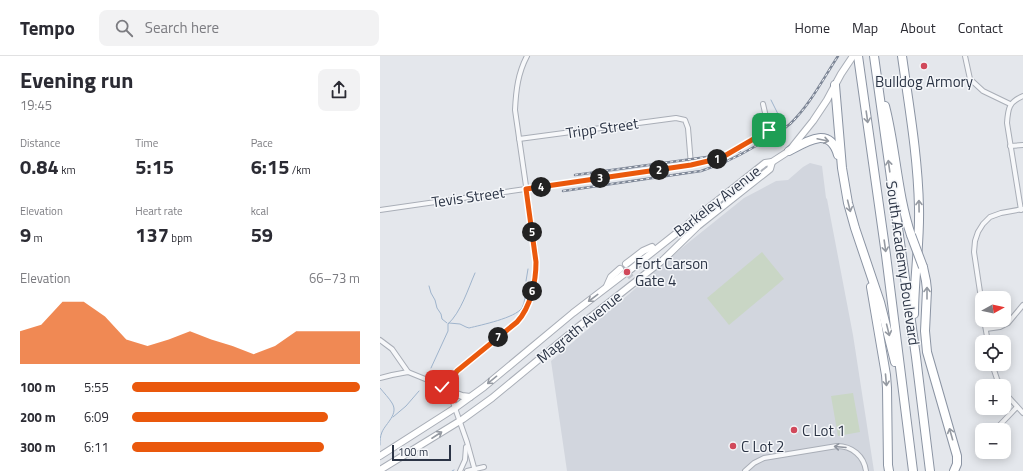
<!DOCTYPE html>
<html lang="en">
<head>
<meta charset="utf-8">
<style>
	body { margin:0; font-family:"Titillium Web",sans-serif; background:#f2f2f3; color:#2b2b33; height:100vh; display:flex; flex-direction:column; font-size:15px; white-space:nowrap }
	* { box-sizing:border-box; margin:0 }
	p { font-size:13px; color:#7c7c81 }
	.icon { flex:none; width:22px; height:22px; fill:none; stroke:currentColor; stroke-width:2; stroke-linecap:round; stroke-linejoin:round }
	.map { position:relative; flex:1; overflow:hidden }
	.side { display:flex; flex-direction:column; background:#fff; width:380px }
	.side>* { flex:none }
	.needle { width:26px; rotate:82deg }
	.tools { position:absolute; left:595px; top:235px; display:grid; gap:8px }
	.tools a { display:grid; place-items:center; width:36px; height:36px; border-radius:8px; background:#fff; box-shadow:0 2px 10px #0003; font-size:20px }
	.scale { position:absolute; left:12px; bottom:10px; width:59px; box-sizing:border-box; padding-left:4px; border:2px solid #2b3445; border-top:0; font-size:11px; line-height:14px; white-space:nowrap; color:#2b3445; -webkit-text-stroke:3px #f4f6f9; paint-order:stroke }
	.pin { position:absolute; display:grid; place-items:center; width:34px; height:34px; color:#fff; margin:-17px; border-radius:8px; box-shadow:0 2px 6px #0006 }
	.km { position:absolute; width:20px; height:20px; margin:-10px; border-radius:50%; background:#222; color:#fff; font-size:11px; line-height:20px; text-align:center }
	.round { display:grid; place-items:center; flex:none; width:42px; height:42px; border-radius:8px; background:#f2f2f3 }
	.headline { display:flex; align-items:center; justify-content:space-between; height:68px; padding:0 20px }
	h1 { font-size:22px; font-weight:700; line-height:30px }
	.figures { display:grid; grid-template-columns:repeat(3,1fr); gap:6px; height:68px; padding:4px 20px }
	.figures div { display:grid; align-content:center }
	.figures b { font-size:20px; font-weight:700 }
	.figures small { font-size:11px; font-weight:400 }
	.figures p { font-size:11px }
	.chart { height:112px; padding:8px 20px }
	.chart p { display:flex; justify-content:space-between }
	.chart svg { width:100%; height:72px; margin-top:4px; fill:#ea580c; opacity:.7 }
	ul { padding:0 20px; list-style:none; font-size:13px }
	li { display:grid; grid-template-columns:64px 48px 1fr; align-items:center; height:30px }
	li i { height:10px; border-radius:5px; background:#ea580c }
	header { display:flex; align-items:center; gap:24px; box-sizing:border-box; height:56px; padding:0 20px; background:#fff; border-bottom:1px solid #e1e1e2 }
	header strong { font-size:19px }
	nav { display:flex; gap:22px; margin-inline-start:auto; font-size:14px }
	.search { width:280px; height:36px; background:#f2f2f3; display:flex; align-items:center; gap:10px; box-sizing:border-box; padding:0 14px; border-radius:8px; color:#7c7c81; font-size:15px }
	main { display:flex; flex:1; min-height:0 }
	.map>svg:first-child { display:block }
</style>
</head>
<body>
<header>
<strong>Tempo</strong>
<div class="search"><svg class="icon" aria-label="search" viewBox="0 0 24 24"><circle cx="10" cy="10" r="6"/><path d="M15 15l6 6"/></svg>Search here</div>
<nav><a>Home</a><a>Map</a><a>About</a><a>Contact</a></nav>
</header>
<main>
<section class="side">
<div class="headline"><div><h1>Evening run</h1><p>19:45</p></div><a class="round"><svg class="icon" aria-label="share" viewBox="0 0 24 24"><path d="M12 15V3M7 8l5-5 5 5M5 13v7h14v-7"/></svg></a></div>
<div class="figures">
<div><p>Distance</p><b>0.84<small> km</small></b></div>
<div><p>Time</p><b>5:15</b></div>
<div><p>Pace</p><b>6:15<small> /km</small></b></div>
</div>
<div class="figures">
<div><p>Elevation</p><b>9<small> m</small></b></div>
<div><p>Heart rate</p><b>137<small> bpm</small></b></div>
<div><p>kcal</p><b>59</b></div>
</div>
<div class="chart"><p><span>Elevation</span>66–73 m</p>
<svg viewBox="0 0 160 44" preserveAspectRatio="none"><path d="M0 44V24L10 20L20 6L30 6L40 15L50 29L60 33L70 29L80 24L90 29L100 33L110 38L120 33L130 24L140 24L150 24L160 24V44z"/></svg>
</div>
<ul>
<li><b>100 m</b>5:55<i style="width:100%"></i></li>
<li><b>200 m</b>6:09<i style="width:86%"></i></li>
<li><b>300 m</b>6:11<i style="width:84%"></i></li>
</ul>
</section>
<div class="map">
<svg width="643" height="415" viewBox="0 0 643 415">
	<rect width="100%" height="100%" fill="#e4e7ec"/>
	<polygon fill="#d2d6de" points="430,107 442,110 446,142 447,143 473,279 494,415 187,415 171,305 270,220 273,221 276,219 273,217 303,191 364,142 396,125 408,124 423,111"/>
	<g fill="#c9d6c5">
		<polygon points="382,196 404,223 349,269 327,242"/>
		<polygon points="473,337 480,376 458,380 451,340"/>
	</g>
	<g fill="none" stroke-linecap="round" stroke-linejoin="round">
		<g stroke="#9fb4cc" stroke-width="1">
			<polyline points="391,44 402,66 404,68"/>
			<polyline points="146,225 148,213"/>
			<polyline points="49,230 51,237 55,244 57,252 61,258 62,263 67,267"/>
			<path d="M69,267L80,268L86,271L89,272C101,269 135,262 142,252C145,246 145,240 146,233"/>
			<path d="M51,312L68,275V268C81,256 88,233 95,217"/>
			<path d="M0,332C4,337 9,342 12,347C19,358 6,367 2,376C0,381 0,384 0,389"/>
			<polyline points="13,361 26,350 39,335"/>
			<polyline points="72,415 74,414"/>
		</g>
		<g stroke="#bfc3cb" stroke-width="6" stroke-dasharray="6 3" stroke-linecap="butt">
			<polyline points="242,215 248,211"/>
			<polyline points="247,221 253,216"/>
		</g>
		<defs>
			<g id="street">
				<polyline points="585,0 590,23 603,35 630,48"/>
				<polyline points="139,83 296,62 305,64 308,72 311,109"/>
				<polyline points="630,90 643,89"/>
				<polyline points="0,154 311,109 341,102 389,74 383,48"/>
				<path d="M641,154L627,67C628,52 629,46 643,40"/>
				<polyline points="602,249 594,196 595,185 598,176 603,168 610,161 621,157 643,153"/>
				<polyline points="604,264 608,286"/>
				<polyline points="606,273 620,271 628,267 643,249"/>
				<polyline points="0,284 12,293 28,316"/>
				<polyline points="612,308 617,323 621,330"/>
				<polyline points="0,322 12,319 28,316 55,327 69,335"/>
				<polyline points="624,336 643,357"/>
				<polyline points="615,374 637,351"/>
				<polyline points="80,415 85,404 86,391"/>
				<polyline points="87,415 104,411"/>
				<path d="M95,415L87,386L69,335V327L77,315L137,266L144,257L150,244L155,218L156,199L135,54C136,34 138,17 147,0"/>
				<path d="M365,415L374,407L384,402L457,390C472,390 484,400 486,415"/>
			</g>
			<g id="secondary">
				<polyline points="246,208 263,195 272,191"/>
				<polyline points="250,214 385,107 392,106"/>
				<polyline points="227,230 231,221 240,213"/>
				<polyline points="69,335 82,340 90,341"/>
				<polyline points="0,400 75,352 104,331 193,257 244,218"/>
				<polyline points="0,414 83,363 112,342 198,271 283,204 318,170 390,113 392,106 409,95 433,65 447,44 461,18 473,0"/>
			</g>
			<g id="highway">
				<polyline points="478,0 506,199 533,415"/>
				<polyline points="494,0 536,301 550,415"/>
				<path d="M522,0C529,50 538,101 539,152C540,187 534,223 534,258"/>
				<polyline points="455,29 462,112 468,147 475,172 500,246 515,306"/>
				<path d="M505,50C516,93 517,138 531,179"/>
				<path d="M409,95C427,85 450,70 458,99"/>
				<polyline points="543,211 546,225 547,234 545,275 547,296 577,400 577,408 574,415"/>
				<polyline points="491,231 506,319 507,332 508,409 509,415"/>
			</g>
		</defs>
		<use href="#street" stroke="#a9aeb7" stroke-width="6"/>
		<use href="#secondary" stroke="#a9aeb7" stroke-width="8"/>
		<use href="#highway" stroke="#8b94a3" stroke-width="10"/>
		<use href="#street" stroke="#f7f8fa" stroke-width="4"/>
		<use href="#secondary" stroke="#fff" stroke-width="6"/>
		<use href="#highway" stroke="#fff" stroke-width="8"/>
		<defs>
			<g id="rail">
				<polyline points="195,119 349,98 360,95"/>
				<path d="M183,135L321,115C340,109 357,101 374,91C387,84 399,77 410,68C430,49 443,23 458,0"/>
			</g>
		</defs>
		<use href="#rail" stroke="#7d8696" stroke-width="2.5"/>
		<use href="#rail" stroke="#f4f6f9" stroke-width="1" stroke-dasharray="3" stroke-linecap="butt"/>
		<defs>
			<polyline id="highway-bridge" points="531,179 543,211"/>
		</defs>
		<use href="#highway-bridge" stroke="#8b94a3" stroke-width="10" stroke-linecap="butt"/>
		<use href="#highway-bridge" stroke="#fff" stroke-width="8"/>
	</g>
	<defs><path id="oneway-shaft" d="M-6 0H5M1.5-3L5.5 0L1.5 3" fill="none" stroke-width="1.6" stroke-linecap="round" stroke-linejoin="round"/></defs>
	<g stroke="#959aa2">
		<use href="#oneway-shaft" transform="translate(487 61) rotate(82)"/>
		<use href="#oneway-shaft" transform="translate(443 84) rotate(12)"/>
		<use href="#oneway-shaft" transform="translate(509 110) rotate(-98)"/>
		<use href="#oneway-shaft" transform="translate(469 150) rotate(76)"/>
		<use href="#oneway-shaft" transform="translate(539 150) rotate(-91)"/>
		<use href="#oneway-shaft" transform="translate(505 190) rotate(82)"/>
		<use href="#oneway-shaft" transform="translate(547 237) rotate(-90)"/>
		<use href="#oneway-shaft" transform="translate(213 242) rotate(143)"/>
		<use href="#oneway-shaft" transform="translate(508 274) rotate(76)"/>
		<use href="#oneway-shaft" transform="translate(112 324) rotate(141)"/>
		<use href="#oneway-shaft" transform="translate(506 324) rotate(85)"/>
		<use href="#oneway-shaft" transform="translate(571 378) rotate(-106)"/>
		<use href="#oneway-shaft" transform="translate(57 379) rotate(-33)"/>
	</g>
	<use stroke="#9196a0" href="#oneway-shaft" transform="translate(460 391) rotate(-175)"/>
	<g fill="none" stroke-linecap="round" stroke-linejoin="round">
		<defs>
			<path id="route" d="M62,331L69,334V327L77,315L137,266C151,251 156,225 156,206L146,133L311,109L341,102L389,74"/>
		</defs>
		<use href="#route" stroke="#fff" stroke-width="8"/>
		<use href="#route" stroke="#ea580c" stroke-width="5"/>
	</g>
	<g fill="#d1495b" stroke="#f4f6f9" stroke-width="1.5">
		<circle cx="544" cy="10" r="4"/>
		<circle cx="247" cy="216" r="4"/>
		<circle cx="414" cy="374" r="4"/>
		<circle cx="353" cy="390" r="4"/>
	</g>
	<g text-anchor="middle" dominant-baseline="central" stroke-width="3" stroke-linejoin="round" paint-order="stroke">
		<g font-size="15" fill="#2b3445" stroke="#f4f6f9" text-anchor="start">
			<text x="544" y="25" text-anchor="middle">Bulldog Armory</text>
			<text x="255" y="207">Fort Carson<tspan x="255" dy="17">Gate 4</tspan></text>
			<text x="422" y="374">C Lot 1</text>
			<text x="361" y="390">C Lot 2</text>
		</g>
		<g font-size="15" fill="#2b3445" stroke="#f4f6f9">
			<text transform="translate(222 72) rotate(-8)">Tripp Street</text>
			<text transform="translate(88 141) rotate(-8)">Tevis Street</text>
			<text transform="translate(337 145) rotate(-38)">Barkeley Avenue</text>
			<text transform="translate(523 207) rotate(82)">South Academy Boulevard</text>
			<text transform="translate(199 271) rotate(-39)">Magrath Avenue</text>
		</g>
	</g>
</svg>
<div class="tools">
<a><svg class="needle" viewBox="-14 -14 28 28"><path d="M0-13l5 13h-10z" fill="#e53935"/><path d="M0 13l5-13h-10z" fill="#7c7c81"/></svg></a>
<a><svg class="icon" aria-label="locate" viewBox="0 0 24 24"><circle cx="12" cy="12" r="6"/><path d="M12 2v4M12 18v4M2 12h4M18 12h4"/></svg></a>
<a>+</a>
<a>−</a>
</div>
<div class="scale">100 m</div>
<div class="pin" style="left:389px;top:74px;background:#1e9e55"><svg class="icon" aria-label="arrive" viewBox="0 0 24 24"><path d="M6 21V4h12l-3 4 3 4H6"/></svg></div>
<div class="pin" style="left:62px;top:331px;background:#d93025"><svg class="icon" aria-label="check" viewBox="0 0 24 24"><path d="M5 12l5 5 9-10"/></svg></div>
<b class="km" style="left:337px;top:103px">1</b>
<b class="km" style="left:279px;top:114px">2</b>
<b class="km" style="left:220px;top:122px">3</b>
<b class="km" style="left:161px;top:131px">4</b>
<b class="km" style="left:152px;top:176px">5</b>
<b class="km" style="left:152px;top:235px">6</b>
<b class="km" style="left:118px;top:281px">7</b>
</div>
</main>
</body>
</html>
